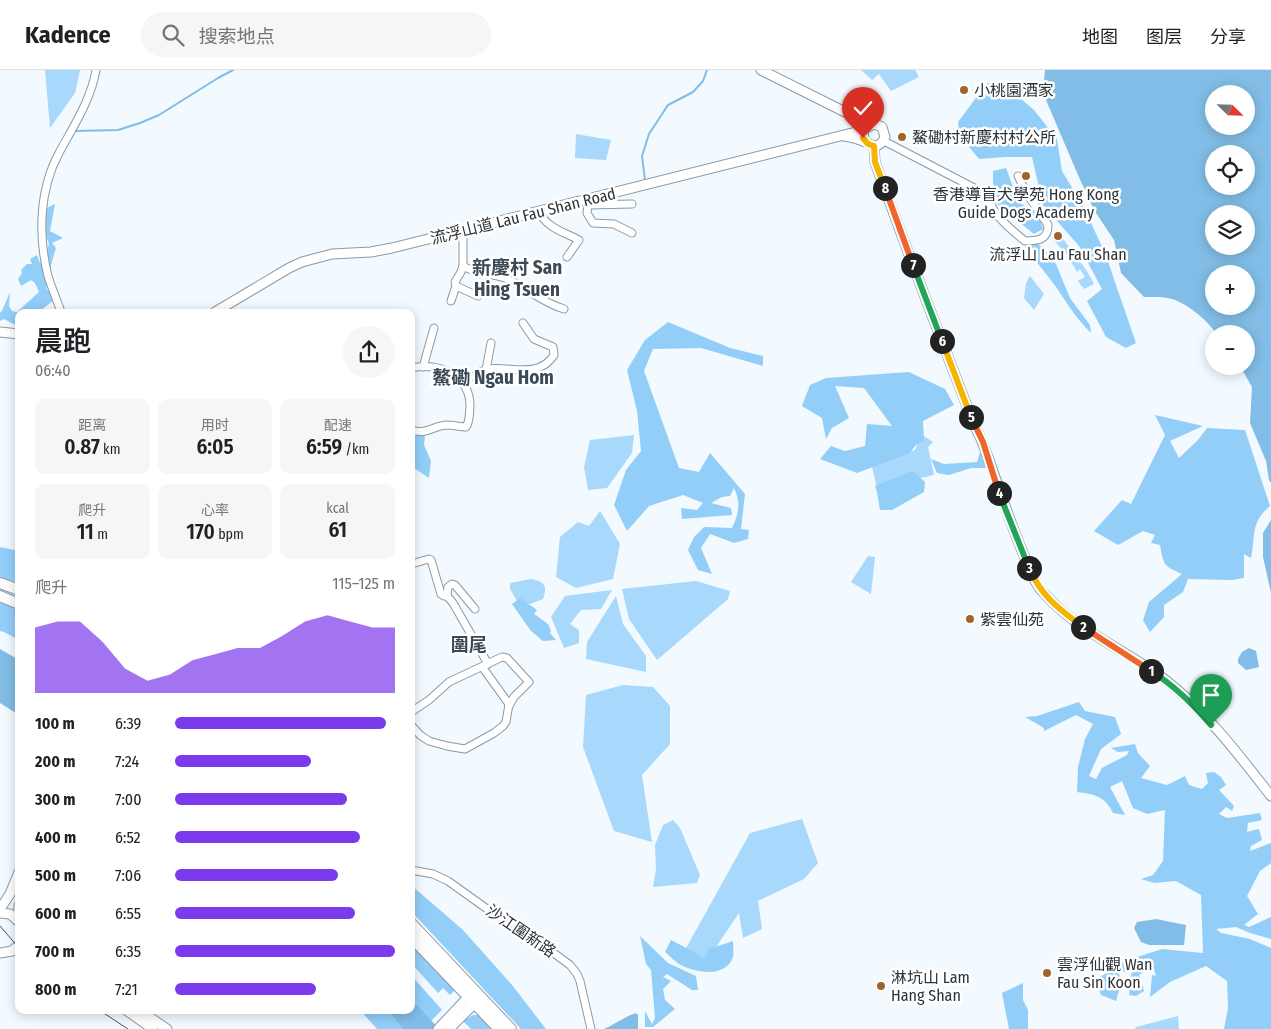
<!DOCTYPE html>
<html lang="zh">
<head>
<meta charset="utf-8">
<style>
	body { margin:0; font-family:"Fira Sans Condensed","Noto Sans SC",sans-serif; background:#f6f6f6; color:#202124; height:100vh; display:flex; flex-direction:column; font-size:19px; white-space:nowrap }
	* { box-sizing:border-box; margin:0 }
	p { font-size:16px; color:#757577 }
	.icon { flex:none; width:28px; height:28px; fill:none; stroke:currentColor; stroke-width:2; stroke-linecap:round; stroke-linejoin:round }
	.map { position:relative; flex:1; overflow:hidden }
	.panel { position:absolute; left:15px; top:239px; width:400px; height:705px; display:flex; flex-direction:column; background:#fff; border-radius:10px; box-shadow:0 2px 12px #0003 }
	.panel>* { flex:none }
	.needle { width:32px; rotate:113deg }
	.controls { position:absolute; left:1205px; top:15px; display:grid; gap:10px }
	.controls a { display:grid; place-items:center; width:50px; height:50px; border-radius:50%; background:#fff; box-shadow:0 2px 12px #0003; font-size:25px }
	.pin { position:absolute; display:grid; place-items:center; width:42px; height:42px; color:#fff; margin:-51px -21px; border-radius:50% 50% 50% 0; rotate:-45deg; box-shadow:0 0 5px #0007 }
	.pin .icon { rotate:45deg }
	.km { position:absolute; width:25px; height:25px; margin:-12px; border-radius:50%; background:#222; color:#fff; font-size:14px; line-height:25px; text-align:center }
	.round { display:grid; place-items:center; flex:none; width:52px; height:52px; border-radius:26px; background:#f6f6f6 }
	.head { display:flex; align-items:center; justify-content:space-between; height:85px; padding:0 20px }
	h1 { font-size:28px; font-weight:600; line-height:38px }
	.figures { display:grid; grid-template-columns:repeat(3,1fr); gap:8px; height:85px; padding:5px 20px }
	.figures div { display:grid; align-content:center; border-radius:10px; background:#f6f6f6; text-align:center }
	.figures b { font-size:21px; font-weight:600 }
	.figures small { font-size:14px; font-weight:400 }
	.figures p { font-size:14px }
	.chart { height:140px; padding:10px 20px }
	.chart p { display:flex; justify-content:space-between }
	.chart svg { width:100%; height:90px; margin-top:5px; fill:#7c3aed; opacity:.7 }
	ul { padding:0 20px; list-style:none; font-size:16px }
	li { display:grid; grid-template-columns:80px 60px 1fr; align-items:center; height:38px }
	li i { height:12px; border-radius:6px; background:#7c3aed }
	header { display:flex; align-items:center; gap:30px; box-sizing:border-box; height:70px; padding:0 25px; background:#fff; border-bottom:1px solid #e0e0e0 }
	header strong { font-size:24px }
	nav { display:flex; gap:28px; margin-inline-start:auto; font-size:18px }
	.search { width:350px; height:45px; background:#f6f6f6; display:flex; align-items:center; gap:12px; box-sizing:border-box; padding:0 18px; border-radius:28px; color:#757577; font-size:19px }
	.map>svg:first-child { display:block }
</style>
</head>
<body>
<header>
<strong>Kadence</strong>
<div class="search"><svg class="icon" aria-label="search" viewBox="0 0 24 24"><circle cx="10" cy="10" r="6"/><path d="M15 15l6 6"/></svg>搜索地点</div>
<nav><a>地图</a><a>图层</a><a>分享</a></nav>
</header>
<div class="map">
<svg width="1271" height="959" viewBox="0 0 1271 959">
	<rect width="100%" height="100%" fill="#f2f9ff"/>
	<g fill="#a8d8fb">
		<polygon points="45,0 80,0 75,23 50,58"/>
		<polygon points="861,0 915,0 919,7 891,21 879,4 872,10"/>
		<polygon points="576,64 611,70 606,90 575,88"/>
		<polygon points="1058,162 1087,201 1094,214 1084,219 1078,211 1085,207 1080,199 1077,202 1069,188 1072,186 1070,183 1067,185 1051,167"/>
		<polygon points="1030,206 1044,224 1034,240 1024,228 1026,213"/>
		<polygon points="634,365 632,383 607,418 588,420 584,397 590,370"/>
		<polygon points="922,365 933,372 928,377 934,405 877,418 871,393 915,380"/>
		<polygon points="600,441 620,474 613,509 576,518 556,507 560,467 578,452 589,456"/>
		<polygon points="868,486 875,487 871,524 851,512"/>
		<path d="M531,509C544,511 548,516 543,529L530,534L517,531L510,519V513Z"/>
		<polygon points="696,511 730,521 728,529 657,590 629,549 622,519"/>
		<polygon points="612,520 601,539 581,540 570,554 579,560 579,573 564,578 551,547 565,526"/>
		<polygon points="616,526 623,554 646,586 646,602 586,589 587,572"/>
		<polygon points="623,615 653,617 670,636 670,674 642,705 652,772 614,761 583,677 586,625"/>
		<polygon points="802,749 818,793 804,809 758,831 762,859 743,868 739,843 704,895 685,880 750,763"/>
		<polygon points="673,750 680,758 700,805 697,813 653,817 656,799 655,775 663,755"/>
		<polygon points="1178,946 1179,959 1135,959 1136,957"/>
	</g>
	<g fill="#92cef8">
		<polygon points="987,13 1008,18 1034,40 1057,69 1062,101 1083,136 1105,183 1136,273 1126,278 1106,267 1087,231 1102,219 1079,176 1043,135 1032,87 1005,87 979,89 960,66 958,52"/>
		<path d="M1006,98L1019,133C1031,137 1041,148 1043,159L1034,164C1025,156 998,139 995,130C993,121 993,110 993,101Z"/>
		<polygon points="55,134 50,161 63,168 52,173 56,178 50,198 52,207 46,218 55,229 39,242 19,242 19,257 4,249 0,251 0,241 1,243 10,222 9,236 12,241 17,242 39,222 35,213 31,210 21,216 18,209 22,203 21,200 27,194 32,194 30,189 37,185 40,193 46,185 49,174 44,161 45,139"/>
		<path d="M1038,174L1053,187L1070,228L1090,255L1091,263C1074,247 1064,227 1050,209C1042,198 1033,188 1024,178Z"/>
		<path d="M668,252L730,278L763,286V296L701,278L653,279L644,301L679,398L699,402L710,383L745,424L741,459L749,460L748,469L734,473L710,464L701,478L712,504L698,500L688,480L694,467L704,457L732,458C739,444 741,432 734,418L730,426L722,427L711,433L731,438L732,445L682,449L681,438L697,440L703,433L683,425L649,436L627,461L614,435L626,400L641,381L637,341L627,300L645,270Z"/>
		<polygon points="909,302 945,319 954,335 923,351 924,370 915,376 910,383 857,403 820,389 831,376 845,381 865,376 867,354 892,356 864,318 835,316 849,348 832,358 826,369 822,348 802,336 810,315 826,308"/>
		<path d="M1155,345L1203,356L1170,371L1179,388L1198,370L1207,358L1245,360L1270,436C1250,453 1256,464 1251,488L1244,484V508L1232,510L1188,509L1183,522L1164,535V547L1150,562L1143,550L1149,532L1182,504C1163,495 1164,496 1160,475L1151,473L1155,465L1143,461L1118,475L1094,461L1122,430L1131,434L1165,365Z"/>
		<polygon points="419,365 425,366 424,375 431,391 429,408 411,396 411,374 415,366"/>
		<polygon points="980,382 988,398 971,398 949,405 937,403 931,389 944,394 977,392"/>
		<polygon points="912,401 925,412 924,422 892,440 880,440 877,422 875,416"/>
		<polygon points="0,477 19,481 19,513 0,507"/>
		<polygon points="520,528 537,540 534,544 548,554 551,561 550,563 556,570 543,571 531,561 512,534"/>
		<polygon points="0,531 19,539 19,570 4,562 0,561"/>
		<path d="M1079,632L1085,641L1115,647L1121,664L1101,679L1089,706L1096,709L1102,698L1127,685L1129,681L1118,682L1111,678L1135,674L1138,683L1150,696L1141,708L1167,715L1185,706L1189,715L1202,719L1208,713L1206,703L1214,702L1221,707L1226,715L1219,720L1234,736L1232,741L1226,737L1219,744L1227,748L1260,743L1262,750L1248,753L1247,762L1259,759L1262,770L1251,776L1250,781L1271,773V793L1260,801L1247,826L1258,844L1244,855L1249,857L1271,847V869L1250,863L1236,857L1216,859L1221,863L1250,869L1271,878V959H1224L1228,938L1227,911L1206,896L1170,912L1150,927L1152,905L1156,906L1153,896L1139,905L1144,921L1136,926L1129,925L1132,901L1119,902L1121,914L1116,931L1101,925L1096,910L1122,892L1162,879L1203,883L1201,825L1176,811L1154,813L1141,809L1153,805L1163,791L1165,740L1147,744L1133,738L1122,711L1110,717L1125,745L1113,743C1105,726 1094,724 1077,722L1078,697L1085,669L1093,654L1076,645L1044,661V658L1025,647L1037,646Z"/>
		<polygon points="411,815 463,860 512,915 546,959 521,959 411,841"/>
		<polygon points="640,866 668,893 696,906 698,920 692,920 667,904 663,907 671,911 663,919 665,930 675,939 653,957 645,957 645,941 652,954 655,948 651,900 646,894"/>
		<path d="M671,870L692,881L704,889L709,879L733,871C733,875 734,882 733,887C726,908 696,903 681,895C675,892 670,886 665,882Z"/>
		<polygon points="411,874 455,920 450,925 443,918 438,923 411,893"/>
		<polygon points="411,905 442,940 431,951 411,928"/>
		<polygon points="1023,913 1023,930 1028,940 1028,959 1009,959 1002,923"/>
		<polygon points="360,940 388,940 403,959 377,959"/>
		<polygon points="473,945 478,945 494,959 471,959 463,951"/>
	</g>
	<g fill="#81bde6" fill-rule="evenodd">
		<path d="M1045,0H1271V413L1269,410L1266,391L1250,353L1252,317L1240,296H1246V264H1217C1207,251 1191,236 1175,230C1165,226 1154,227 1144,227L1121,203L1114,170L1094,140L1078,105L1043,23ZM1214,24H1246V56H1214ZM1214,84H1246V116H1214ZM1214,144H1246V176H1214ZM1214,204H1246V236H1214Z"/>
		<polygon points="1271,450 1271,523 1263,487 1263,463"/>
		<polygon points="1249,578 1256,581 1259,597 1246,600 1238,593 1238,589 1242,582"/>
		<polygon points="0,579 19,590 19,645 0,633"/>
		<polygon points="1156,849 1186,855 1184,875 1149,875 1141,872 1134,858 1137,852"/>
		<polygon points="411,928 439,959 403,959 388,940 411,940"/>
		<path d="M636,943L638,945V959H604C615,954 624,947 636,943Z"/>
	</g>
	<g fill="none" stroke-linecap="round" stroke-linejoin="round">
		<g stroke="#81bde6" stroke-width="2">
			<polyline points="75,61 118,60 140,53 159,45 218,8 233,0"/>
			<polyline points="645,110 642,86 649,64 668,35 693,22 703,11 707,0"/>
		</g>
		<defs>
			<g id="minor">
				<path d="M884,71L984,123C990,129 990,134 994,140C1000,151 1015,163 1025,171C1038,171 1048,170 1048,155L1027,124L1018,106"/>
				<polyline points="588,132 588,135 632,134"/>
				<polyline points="588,135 587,143 593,153 614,154 632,163"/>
				<path d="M539,141C546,158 564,162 579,170L567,187"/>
				<path d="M463,161V196C475,204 491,203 505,208C525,216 542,233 564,239"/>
				<polyline points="463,196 461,202 455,212 456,216 478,226"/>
				<polyline points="451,231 456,216"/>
				<path d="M61,242C57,230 52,219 48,206C38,166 39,120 59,83C73,57 91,30 96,0"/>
				<polyline points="423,297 434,258"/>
				<path d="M411,298C439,292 471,305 470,338C469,344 470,351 466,357C460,357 453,355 446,355C432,356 428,365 411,360"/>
				<polyline points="486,300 491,273"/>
				<path d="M458,307C464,307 469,308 474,306C479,303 483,300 488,299C511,296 539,309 554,285L553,277L534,269L523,253"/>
				<polyline points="411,494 429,489 431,490 441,524 444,526 447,526 453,533 488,594"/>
				<polyline points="447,526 448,517 452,514 455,515 475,539"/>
				<polyline points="411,642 429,630 449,612 502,587 507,588 529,612 514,627 509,636"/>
				<polyline points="411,655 420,665 429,671 447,676 465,679 494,663 503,656 506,652 509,634 483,598"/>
				<polyline points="411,800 433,804 448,811 490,841 514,854 570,895 577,904 580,911 591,959"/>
			</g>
			<g id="tertiary">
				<polyline points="761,0 861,50 868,55"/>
				<path d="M844,66C851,67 859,69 865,72C874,77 880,78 885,67L882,57L875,54L865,58L863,64L865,72"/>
				<path d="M874,76L875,92C906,178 939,264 972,349C975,358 980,365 983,374C998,413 1009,452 1026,490C1030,500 1034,513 1042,521C1075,560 1124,579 1164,609C1206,641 1239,685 1271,726"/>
				<polyline points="215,242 289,198 302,192 332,184 371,182 392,178 864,60"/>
				<polyline points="0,262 19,264"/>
				<polyline points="438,959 472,923"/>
				<polyline points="449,959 479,929"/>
			</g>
			<g id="secondary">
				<polyline points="0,839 10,824 19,802"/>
				<polyline points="0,843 10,844 19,852"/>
				<polyline points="18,851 19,835"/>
				<polyline points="0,883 12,881 19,875"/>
				<polyline points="126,940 153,959"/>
				<polyline points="139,940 167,959"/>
			</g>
			<g id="primary">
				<polyline points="0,513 19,520"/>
				<polyline points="0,526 19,534"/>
				<polyline points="411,853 511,959"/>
				<polyline points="411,867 499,959"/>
			</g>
		</defs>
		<use href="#minor" stroke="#899ba8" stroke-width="9"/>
		<use href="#tertiary" stroke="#899ba8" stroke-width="11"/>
		<use href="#secondary" stroke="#899ba8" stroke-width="11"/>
		<use href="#primary" stroke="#899ba8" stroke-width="12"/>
		<use href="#minor" stroke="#fff" stroke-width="7"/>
		<use href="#tertiary" stroke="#fff" stroke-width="9"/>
		<use href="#secondary" stroke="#fff" stroke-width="9"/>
		<use href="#primary" stroke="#fff" stroke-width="10"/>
		<g stroke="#4d545a" stroke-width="1">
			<polyline points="0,856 19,878"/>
			<polyline points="99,940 128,959"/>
		</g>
	</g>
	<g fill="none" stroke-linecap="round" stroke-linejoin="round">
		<defs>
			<path id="split-1" d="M1151,601C1175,616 1193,634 1211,655"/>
			<polyline id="split-2" points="1083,557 1151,601"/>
			<path id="split-3" d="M1029,498C1042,527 1058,538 1083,557"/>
			<polyline id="split-4" points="999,423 1029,498"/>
			<polyline id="split-5" points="971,347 983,372 999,423"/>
			<polyline id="split-6" points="942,271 971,347"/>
			<polyline id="split-7" points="913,195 942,271"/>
			<polyline id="split-8" points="885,118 913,195"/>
			<polyline id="split-9" points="863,68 868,74 874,76 875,92 885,118"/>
		</defs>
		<use href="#split-1" stroke="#fff" stroke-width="10"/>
		<use href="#split-2" stroke="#fff" stroke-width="10"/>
		<use href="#split-3" stroke="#fff" stroke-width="10"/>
		<use href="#split-4" stroke="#fff" stroke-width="10"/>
		<use href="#split-5" stroke="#fff" stroke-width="10"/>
		<use href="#split-6" stroke="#fff" stroke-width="10"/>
		<use href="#split-7" stroke="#fff" stroke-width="10"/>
		<use href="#split-8" stroke="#fff" stroke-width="10"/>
		<use href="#split-9" stroke="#fff" stroke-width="10"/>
		<use href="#split-1" stroke="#22a559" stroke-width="6"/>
		<use href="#split-2" stroke="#f0652b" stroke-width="6"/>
		<use href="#split-3" stroke="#f5b400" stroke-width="6"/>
		<use href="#split-4" stroke="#22a559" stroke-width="6"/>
		<use href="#split-5" stroke="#f0652b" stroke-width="6"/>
		<use href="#split-6" stroke="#f5b400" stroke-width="6"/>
		<use href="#split-7" stroke="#22a559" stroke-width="6"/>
		<use href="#split-8" stroke="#f0652b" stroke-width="6"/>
		<use href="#split-9" stroke="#f5b400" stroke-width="6"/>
	</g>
	<g fill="#a2632a" stroke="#fff" stroke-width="2">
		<circle cx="964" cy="20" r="5"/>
		<circle cx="902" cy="67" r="5"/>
		<circle cx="1026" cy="106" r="5"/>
		<circle cx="1058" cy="166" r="5"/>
		<circle cx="970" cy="549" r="5"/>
		<circle cx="1047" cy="903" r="5"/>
		<circle cx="881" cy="916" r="5"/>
	</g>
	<g text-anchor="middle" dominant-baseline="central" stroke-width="5" stroke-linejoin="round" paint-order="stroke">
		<g font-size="16" fill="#2c3339" stroke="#fff" text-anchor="start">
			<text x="974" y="20">小桃園酒家</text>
			<text x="912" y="67">鰲磡村新慶村村公所</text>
			<text x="1026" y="124" text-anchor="middle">香港導盲犬學苑 Hong Kong<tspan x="1026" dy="18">Guide Dogs Academy</tspan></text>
			<text x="1058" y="184" text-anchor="middle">流浮山 Lau Fau Shan</text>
			<text x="980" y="549">紫雲仙苑</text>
			<text x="1057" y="894">雲浮仙觀 Wan<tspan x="1057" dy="18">Fau Sin Koon</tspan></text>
			<text x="891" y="907">淋坑山 Lam<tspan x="891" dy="18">Hang Shan</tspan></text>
		</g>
		<g font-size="16" fill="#2c3339" stroke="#fff">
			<text transform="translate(523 146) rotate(-14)">流浮山道 Lau Fau Shan Road</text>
			<text transform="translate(521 861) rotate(34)">沙江圍新路</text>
		</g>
		<g font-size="18" font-weight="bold" fill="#3b4a56" stroke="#fff">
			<text x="469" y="575">圍尾</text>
		</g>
		<g font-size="19" font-weight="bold" fill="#3b4a56" stroke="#fff">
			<text x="517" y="197">新慶村 San<tspan x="517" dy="22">Hing Tsuen</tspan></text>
			<text x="493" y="307">鰲磡 Ngau Hom</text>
		</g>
	</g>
</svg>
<div class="controls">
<a><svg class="needle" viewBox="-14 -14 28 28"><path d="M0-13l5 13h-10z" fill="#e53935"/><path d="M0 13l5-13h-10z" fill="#757577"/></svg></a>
<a><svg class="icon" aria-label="locate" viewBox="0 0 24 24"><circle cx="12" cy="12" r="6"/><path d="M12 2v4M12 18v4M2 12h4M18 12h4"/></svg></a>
<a><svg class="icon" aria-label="layers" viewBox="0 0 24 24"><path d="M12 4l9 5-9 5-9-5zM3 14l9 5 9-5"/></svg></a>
<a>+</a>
<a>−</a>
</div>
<div class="pin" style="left:1211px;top:655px;background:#1e9e55"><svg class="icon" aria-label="arrive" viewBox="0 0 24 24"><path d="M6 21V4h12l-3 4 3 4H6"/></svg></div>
<div class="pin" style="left:863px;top:68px;background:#d93025"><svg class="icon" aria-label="check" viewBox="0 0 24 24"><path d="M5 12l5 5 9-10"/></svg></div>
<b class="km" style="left:1151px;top:601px">1</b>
<b class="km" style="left:1083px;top:557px">2</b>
<b class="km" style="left:1029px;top:498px">3</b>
<b class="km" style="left:999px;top:423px">4</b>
<b class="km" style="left:971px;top:347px">5</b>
<b class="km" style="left:942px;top:271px">6</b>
<b class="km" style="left:913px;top:195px">7</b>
<b class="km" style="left:885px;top:118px">8</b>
<section class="panel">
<div class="head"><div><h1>晨跑</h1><p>06:40</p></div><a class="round"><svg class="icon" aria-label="share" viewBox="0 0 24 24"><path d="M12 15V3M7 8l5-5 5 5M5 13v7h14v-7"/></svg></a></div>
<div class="figures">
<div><p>距离</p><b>0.87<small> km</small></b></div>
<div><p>用时</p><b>6:05</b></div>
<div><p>配速</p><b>6:59<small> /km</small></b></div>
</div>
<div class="figures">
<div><p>爬升</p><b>11<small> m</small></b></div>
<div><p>心率</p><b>170<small> bpm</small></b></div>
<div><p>kcal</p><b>61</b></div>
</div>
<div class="chart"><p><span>爬升</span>115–125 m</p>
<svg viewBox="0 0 160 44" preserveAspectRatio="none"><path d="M0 44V12L10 9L20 9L30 19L40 32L50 38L60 35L70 28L80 25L90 22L100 22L110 16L120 9L130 6L140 9L150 12L160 12V44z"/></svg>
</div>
<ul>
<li><b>100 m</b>6:39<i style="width:96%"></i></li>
<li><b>200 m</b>7:24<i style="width:62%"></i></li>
<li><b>300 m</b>7:00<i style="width:78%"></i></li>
<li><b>400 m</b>6:52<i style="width:84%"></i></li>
<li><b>500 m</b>7:06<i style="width:74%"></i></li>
<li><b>600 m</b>6:55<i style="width:82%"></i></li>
<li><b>700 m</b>6:35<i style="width:100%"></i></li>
<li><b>800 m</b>7:21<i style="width:64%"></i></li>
</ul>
</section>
</div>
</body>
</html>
